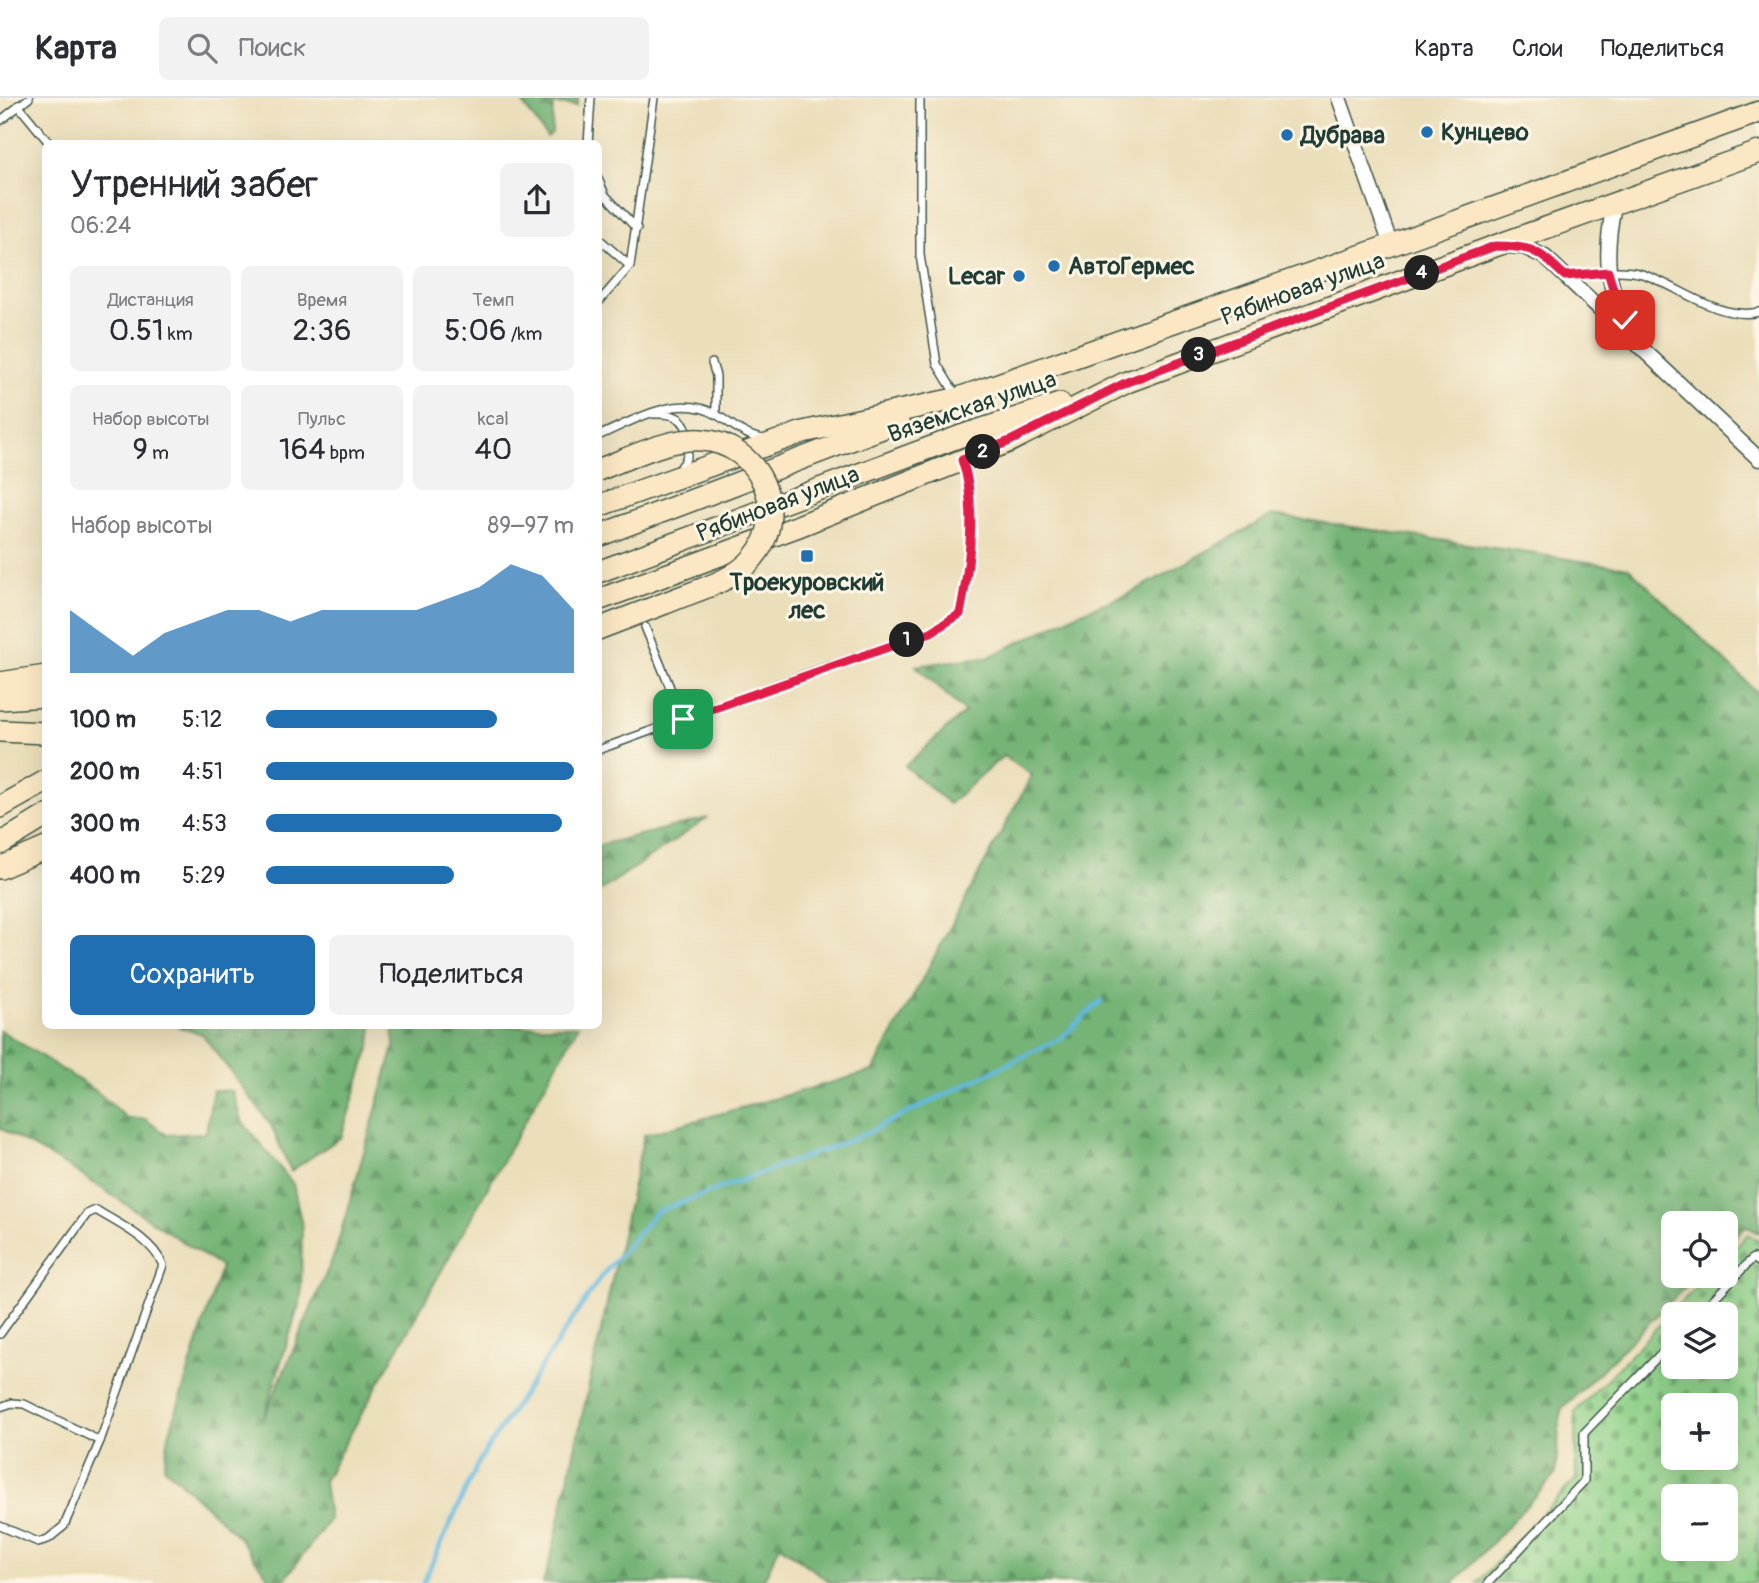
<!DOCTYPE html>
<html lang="ru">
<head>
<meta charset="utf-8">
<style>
	body { margin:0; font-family:Pangolin,sans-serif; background:#f2f2f3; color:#2b2b33; height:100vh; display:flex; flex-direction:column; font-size:26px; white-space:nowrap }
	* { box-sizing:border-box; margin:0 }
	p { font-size:23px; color:#7c7c81 }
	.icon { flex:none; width:38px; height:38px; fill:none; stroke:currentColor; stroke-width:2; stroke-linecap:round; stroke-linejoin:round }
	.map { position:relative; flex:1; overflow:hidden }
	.panel { position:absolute; left:42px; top:42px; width:560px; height:889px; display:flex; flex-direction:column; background:#fff; border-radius:10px; box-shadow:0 7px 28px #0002 }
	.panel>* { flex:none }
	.fabs { position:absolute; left:1661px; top:1113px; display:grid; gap:14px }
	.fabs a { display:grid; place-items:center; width:77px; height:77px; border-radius:10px; background:#fff; box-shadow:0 7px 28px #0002; font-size:35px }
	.pin { position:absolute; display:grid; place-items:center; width:60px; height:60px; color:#fff; margin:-30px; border-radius:14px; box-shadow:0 4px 10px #0006 }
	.km { position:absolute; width:35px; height:35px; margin:-18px; border-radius:50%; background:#222; color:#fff; font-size:19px; line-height:35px; text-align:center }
	.round { display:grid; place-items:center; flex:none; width:74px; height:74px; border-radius:10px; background:#f2f2f3 }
	.head { display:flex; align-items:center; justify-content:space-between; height:119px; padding:0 28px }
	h1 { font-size:38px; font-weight:600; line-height:52px }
	.figures { display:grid; grid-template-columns:repeat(3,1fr); gap:10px; height:119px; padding:7px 28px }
	.figures div { display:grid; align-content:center; border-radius:10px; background:#f2f2f3; text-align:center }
	.figures b { font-size:30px; font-weight:600 }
	.figures small { font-size:19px; font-weight:400 }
	.figures p { font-size:19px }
	.chart { height:196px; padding:14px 28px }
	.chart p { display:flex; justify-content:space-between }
	.chart svg { width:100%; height:126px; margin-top:7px; fill:#1f6fb2; opacity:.7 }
	.button { display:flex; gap:14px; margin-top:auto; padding:14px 28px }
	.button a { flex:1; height:80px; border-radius:10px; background:#1f6fb2; color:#fff; font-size:28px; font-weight:600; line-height:80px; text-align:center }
	.button a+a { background:#f2f2f3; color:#2b2b33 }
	ul { padding:0 28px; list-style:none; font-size:23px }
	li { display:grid; grid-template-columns:112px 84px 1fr; align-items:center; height:52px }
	li i { height:18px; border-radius:9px; background:#1f6fb2 }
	header { display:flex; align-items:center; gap:42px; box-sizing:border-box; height:98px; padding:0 35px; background:#fff; border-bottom:2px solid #e1e1e2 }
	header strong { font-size:33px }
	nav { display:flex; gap:38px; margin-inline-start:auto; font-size:24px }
	.search { width:490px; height:63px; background:#f2f2f3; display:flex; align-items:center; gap:18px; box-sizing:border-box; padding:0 24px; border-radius:10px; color:#7c7c81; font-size:26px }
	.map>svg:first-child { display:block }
</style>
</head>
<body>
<header>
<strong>Карта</strong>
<div class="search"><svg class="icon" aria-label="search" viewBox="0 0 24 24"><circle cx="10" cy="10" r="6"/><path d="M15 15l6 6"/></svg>Поиск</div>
<nav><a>Карта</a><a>Слои</a><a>Поделиться</a></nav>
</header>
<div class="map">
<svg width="1759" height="1485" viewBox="0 0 1759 1485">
	<defs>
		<pattern id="forest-firs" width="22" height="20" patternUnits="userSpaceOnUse" patternTransform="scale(1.75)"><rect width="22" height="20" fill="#74b476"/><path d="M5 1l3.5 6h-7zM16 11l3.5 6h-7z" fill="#5f9462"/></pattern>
		<pattern id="cemetery-stones" width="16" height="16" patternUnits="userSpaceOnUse" patternTransform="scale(1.75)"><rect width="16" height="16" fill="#90d28a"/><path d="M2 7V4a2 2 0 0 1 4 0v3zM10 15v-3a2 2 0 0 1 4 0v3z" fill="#75ac72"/></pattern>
	</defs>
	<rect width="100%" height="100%" fill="#fcf5e5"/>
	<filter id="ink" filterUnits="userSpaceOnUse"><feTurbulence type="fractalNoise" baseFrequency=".0143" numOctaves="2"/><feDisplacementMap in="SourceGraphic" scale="14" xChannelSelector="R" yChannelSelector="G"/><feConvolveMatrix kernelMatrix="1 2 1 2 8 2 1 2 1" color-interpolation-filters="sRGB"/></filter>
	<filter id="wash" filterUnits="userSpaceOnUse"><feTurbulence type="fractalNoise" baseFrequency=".00686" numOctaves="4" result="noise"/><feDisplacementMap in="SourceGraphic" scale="28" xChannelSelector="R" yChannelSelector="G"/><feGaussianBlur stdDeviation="1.57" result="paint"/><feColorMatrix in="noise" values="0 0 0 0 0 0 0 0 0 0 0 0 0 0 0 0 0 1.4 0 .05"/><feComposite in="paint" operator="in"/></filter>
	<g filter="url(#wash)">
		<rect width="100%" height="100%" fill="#ebdeba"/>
		<g fill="url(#forest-firs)" stroke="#4a7855" stroke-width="2">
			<polygon points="519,0 578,0 577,8 553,6 552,35 547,39"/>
			<polygon points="1272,417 1629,470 1759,596 1759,1135 1746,1128 1726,1148 1726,1125 1673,1125 1673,1178 1696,1178 1561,1312 1555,1377 1454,1485 831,1485 780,1447 762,1485 543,1485 552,1455 644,1037 873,973 1032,677 1003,658 949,706 905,668 965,614 916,568 991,558 1079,515 1131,495"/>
			<polygon points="708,720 607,788 599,793 599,747"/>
			<polygon points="177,928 372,928 370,948 341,1039 291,1073 271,1027 202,936"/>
			<polygon points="393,928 578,928 324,1383 329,1422 282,1485 273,1485 237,1437 164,1369 169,1337 221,1169 77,1074 0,1030 0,932 96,993 128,1021 145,1021 167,1037 206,1035 213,992 232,993 241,1022 293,1086 302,1128 301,1200 263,1322 335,1155 394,949"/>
		</g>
		<path fill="url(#cemetery-stones)" stroke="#58885f" stroke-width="2" fill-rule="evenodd" d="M1748,1136L1759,1143V1485H1477L1576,1381L1575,1314L1707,1178H1726V1159ZM1673,1216H1726V1269H1673ZM1673,1307H1726V1360H1673ZM1673,1398H1726V1451H1673Z"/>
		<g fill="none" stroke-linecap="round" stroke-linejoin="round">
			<polyline stroke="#63b9e0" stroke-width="4.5" points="423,1485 479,1363 600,1180 656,1114 856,1040 1061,940 1101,903"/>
		</g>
	</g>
	<g filter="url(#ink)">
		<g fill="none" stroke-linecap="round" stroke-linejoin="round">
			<defs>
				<g id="service">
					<polyline points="920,0 920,157 937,266 956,297"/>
					<polyline points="18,7 50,46"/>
					<polyline points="0,23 29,0"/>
					<polyline points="588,46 591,0"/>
					<polyline points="598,80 605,97 637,131"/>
					<polyline points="598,140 630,168"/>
					<path d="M1566,178C1590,176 1618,169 1642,176C1680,188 1718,223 1759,214"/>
					<polyline points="598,205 630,168 654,0"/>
					<polyline points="712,265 716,278 716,316"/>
					<path d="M653,316C660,316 669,315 676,319C693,327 692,358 680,370"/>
					<path d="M598,338C635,322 678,294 717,317C732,326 748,341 766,341"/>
					<polyline points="645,529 683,621"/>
					<path d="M598,652L812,574L931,534L960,516C968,475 978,406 964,366"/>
					<polyline points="1699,1216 1753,1160 1759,1164"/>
					<path d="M0,1236L87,1116L96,1112C120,1127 151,1140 163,1167L100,1343L64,1428L48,1441L38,1444L0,1428"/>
					<polyline points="0,1309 12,1305 24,1306 100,1343"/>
					<polyline points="1488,1485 1584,1383 1584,1335 1673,1243"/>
				</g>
				<g id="minor">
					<polyline points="1339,0 1391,147"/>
					<path d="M1614,107C1604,156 1605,191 1632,234"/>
					<polyline points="1507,148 1524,149 1545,159 1759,361"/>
				</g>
				<g id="secondary">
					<polyline points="598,408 803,334 959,300 1391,147 1759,14"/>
					<polyline points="598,438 898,324"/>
					<polyline points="598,474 961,338 1060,306"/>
					<polyline points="598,502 796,429 1010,343 1127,284 1495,148 1759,54"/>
					<polyline points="598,531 668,504"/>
					<polyline points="0,585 46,578"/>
					<polyline points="0,601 46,598"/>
					<polyline points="0,633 46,635"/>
					<polyline points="0,709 46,683"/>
					<polyline points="0,746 46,718"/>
					<polyline points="0,770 46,750"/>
				</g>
			</defs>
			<use href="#service" stroke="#3e5548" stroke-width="10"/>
			<use href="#minor" stroke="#3e5548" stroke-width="17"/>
			<use href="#secondary" stroke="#3e5548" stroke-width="24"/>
			<use href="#service" stroke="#fff" stroke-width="7"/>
			<use href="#minor" stroke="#fff" stroke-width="14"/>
			<use href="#secondary" stroke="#fbe7c3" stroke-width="21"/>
			<defs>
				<path id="secondary-bridge" d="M598,372C630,360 667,340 701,342C759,345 792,415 753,460C733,484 696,492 668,504"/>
			</defs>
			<use href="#secondary-bridge" stroke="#3e5548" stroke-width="24" stroke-linecap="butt"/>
			<use href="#secondary-bridge" stroke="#fbe7c3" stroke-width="21"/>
		</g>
	</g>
	<g fill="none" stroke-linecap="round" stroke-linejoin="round" filter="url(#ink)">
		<defs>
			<path id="route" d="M683,621L931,534L960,516C969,471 978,406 962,362L1010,343L1127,284L1495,148C1534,148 1538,153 1565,178L1608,174L1618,207L1625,222"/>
		</defs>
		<use href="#route" stroke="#fff" stroke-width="14"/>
		<use href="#route" stroke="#e11d48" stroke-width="9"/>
	</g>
	<g fill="#1f6fb2" stroke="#fcf5e5" stroke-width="2.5">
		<circle cx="1427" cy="34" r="7"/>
		<circle cx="1287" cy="37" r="7"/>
		<circle cx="1054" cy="168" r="7"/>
		<circle cx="1019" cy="178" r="7"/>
		<rect x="800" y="451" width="14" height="14" rx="3.5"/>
	</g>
	<g text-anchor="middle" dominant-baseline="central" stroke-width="6" stroke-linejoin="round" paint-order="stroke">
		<g font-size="24" font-weight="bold" fill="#1f3d34" stroke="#fcf5e5" text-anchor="start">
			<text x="1441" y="34">Кунцево</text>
			<text x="1301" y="37">Дубрава</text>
			<text x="1068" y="168">АвтоГермес</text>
			<text x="1005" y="178" text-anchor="end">Lecar</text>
			<text x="807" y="484" text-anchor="middle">Троекуровский<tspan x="807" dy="28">лес</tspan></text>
		</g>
		<g font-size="24" fill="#1f3d34" stroke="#fcf5e5">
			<text transform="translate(1303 191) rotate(-20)">Рябиновая улица</text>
			<text transform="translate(972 309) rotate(-19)">Вяземская улица</text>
			<text transform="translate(778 406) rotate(-21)">Рябиновая улица</text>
		</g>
	</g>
</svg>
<div class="fabs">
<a><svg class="icon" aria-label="locate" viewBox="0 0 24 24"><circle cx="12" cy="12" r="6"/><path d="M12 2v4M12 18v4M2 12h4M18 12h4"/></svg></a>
<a><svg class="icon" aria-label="layers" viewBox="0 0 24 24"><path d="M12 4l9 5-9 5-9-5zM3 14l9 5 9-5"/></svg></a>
<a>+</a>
<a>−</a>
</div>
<div class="pin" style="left:683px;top:621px;background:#1e9e55"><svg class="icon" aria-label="arrive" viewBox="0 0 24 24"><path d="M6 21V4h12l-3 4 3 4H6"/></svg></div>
<div class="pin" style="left:1625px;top:222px;background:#d93025"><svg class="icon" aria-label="check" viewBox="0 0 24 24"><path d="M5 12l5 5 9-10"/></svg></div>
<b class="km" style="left:907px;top:542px">1</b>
<b class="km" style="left:983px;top:354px">2</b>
<b class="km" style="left:1199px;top:257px">3</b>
<b class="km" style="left:1422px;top:175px">4</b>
<section class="panel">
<div class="head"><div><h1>Утренний забег</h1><p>06:24</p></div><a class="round"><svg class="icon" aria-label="share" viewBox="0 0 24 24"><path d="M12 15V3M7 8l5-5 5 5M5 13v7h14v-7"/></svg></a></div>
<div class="figures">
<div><p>Дистанция</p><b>0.51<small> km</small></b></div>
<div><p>Время</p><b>2:36</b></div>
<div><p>Темп</p><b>5:06<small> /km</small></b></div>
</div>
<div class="figures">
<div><p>Набор высоты</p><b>9<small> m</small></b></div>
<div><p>Пульс</p><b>164<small> bpm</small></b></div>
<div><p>kcal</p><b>40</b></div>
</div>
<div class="chart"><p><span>Набор высоты</span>89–97 m</p>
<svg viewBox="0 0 160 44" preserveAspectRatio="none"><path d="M0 44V22L10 30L20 38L30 30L40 26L50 22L60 22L70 26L80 22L90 22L100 22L110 22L120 18L130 14L140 6L150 10L160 22V44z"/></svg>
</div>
<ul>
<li><b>100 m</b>5:12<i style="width:75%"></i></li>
<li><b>200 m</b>4:51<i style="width:100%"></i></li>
<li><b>300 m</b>4:53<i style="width:96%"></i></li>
<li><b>400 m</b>5:29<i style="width:61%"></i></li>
</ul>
<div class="button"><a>Сохранить</a><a>Поделиться</a></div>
</section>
</div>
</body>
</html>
